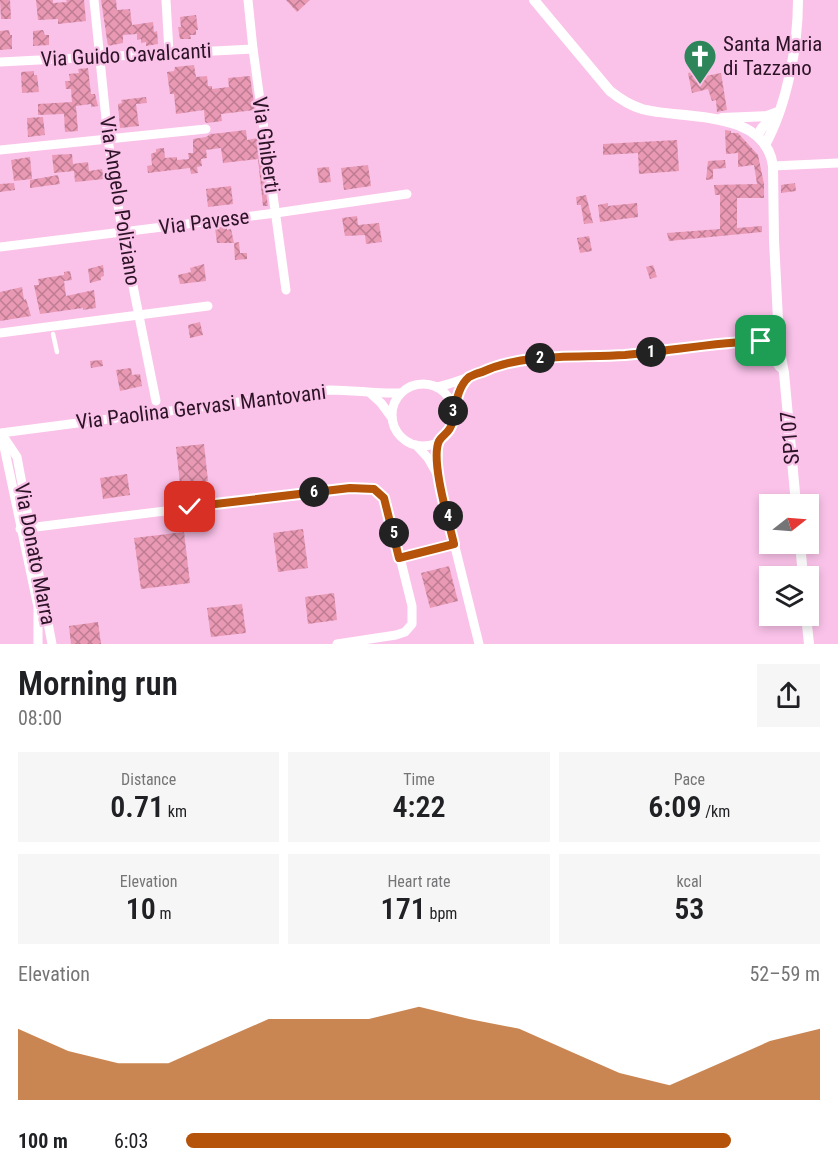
<!DOCTYPE html>
<html lang="en">
<head>
<meta charset="utf-8">
<style>
	body { margin:0; font-family:"Roboto Condensed",sans-serif; background:#f6f6f6; color:#202124; height:100vh; display:flex; flex-direction:column; font-size:22px; white-space:nowrap }
	* { box-sizing:border-box; margin:0 }
	p { font-size:20px; color:#757577 }
	.icon { flex:none; width:33px; height:33px; fill:none; stroke:currentColor; stroke-width:2; stroke-linecap:round; stroke-linejoin:round }
	.map { position:relative; height:644px; overflow:hidden }
	.drawer { display:flex; flex-direction:column; background:#fff; flex:1 }
	.drawer>* { flex:none }
	.needle { width:39px; rotate:73deg }
	.fabs { position:absolute; left:759px; top:494px; display:grid; gap:12px }
	.fabs a { display:grid; place-items:center; width:60px; height:60px; border-radius:0px; background:#fff; box-shadow:0 3px 9px #0003; font-size:30px }
	.pin { position:absolute; display:grid; place-items:center; width:51px; height:51px; color:#fff; margin:-26px; border-radius:12px; box-shadow:0 3px 9px #0006 }
	.km { position:absolute; width:30px; height:30px; margin:-15px; border-radius:50%; background:#222; color:#fff; font-size:16px; line-height:30px; text-align:center }
	.round { display:grid; place-items:center; flex:none; width:63px; height:63px; border-radius:0px; background:#f6f6f6 }
	.summary { display:flex; align-items:center; justify-content:space-between; height:102px; padding:0 18px }
	h1 { font-size:33px; font-weight:600; line-height:45px }
	.figures { display:grid; grid-template-columns:repeat(3,1fr); gap:9px; height:102px; padding:6px 18px }
	.figures div { display:grid; align-content:center; border-radius:0px; background:#f6f6f6; text-align:center }
	.figures b { font-size:30px; font-weight:600 }
	.figures small { font-size:16px; font-weight:400 }
	.figures p { font-size:16px }
	.chart { height:168px; padding:12px 18px }
	.chart p { display:flex; justify-content:space-between }
	.chart svg { width:100%; height:108px; margin-top:6px; fill:#b45309; opacity:.7 }
	ul { padding:0 18px; list-style:none; font-size:20px }
	li { display:grid; grid-template-columns:96px 72px 1fr; align-items:center; height:45px }
	li i { height:15px; border-radius:8px; background:#b45309 }
	.map>svg:first-child { display:block }
</style>
</head>
<body>
<div class="map">
<svg width="838" height="644" viewBox="0 0 838 644">
	<defs>
		<pattern id="building-cross-hatch" width="8" height="8" patternUnits="userSpaceOnUse" patternTransform="scale(1.5)"><rect width="8" height="8" fill="#e999b4"/><path d="M0 0l8 8M0 8l8-8" fill="none" stroke="#bd7c92"/></pattern>
	</defs>
	<rect width="100%" height="100%" fill="#fac2e9"/>
	<g fill="url(#building-cross-hatch)">
		<polygon points="0,0 10,0 11,19 1,19"/>
		<polygon points="36,0 53,0 53,3 67,2 66,0 84,0 86,21 58,24 58,19 38,20"/>
		<polygon points="101,0 116,0 117,10 130,9 132,25 153,22 154,32 157,31 158,44 146,46 146,42 141,43 141,39 137,40 137,34 123,35 123,43 108,46"/>
		<polygon points="286,0 310,0 297,12"/>
		<polygon points="196,15 198,30 196,30 196,35 190,35 191,39 180,39 178,27 181,27 180,17"/>
		<polygon points="9,30 10,35 12,35 12,49 0,50 0,31"/>
		<polygon points="43,30 45,35 49,35 49,45 33,46 33,31"/>
		<polygon points="194,65 196,77 207,76 208,86 212,86 212,89 229,87 228,78 250,76 255,110 221,114 222,121 207,123 205,122 204,110 176,114 174,94 170,94 167,72 174,71 175,67"/>
		<polygon points="88,68 91,94 95,94 98,106 91,107 91,104 76,106 78,131 65,132 64,114 38,115 38,104 72,102 71,89 66,89 65,81 70,81 69,74 79,73 78,69"/>
		<polygon points="699,70 700,77 721,73 727,110 717,112 716,100 712,101 708,89 692,93 688,73"/>
		<polygon points="34,71 34,75 37,75 39,92 22,93 21,72"/>
		<polygon points="146,97 147,103 136,104 139,126 120,128 118,104 122,103 121,100"/>
		<polygon points="43,117 45,135 28,137 27,118"/>
		<polygon points="246,130 247,140 258,138 268,206 263,206 258,159 223,163 221,148 206,150 207,158 201,159 202,166 197,167 198,173 191,174 190,168 148,173 147,166 152,165 151,154 156,152 156,149 164,148 165,158 177,157 177,160 189,159 188,153 193,153 193,139 206,137 212,133 212,134"/>
		<polygon points="725,130 731,131 731,133 738,133 758,155 764,184 764,198 737,198 737,228 762,226 762,232 669,241 667,233 720,229 720,195 715,195 714,185 757,184 754,165 738,167 738,153 726,154"/>
		<polygon points="677,140 679,171 639,174 638,153 603,155 603,144"/>
		<polygon points="72,154 73,164 88,162 89,171 102,169 104,179 75,182 74,171 54,173 52,155"/>
		<polygon points="30,157 32,179 14,181 11,160"/>
		<polygon points="725,160 726,168 713,169 713,179 706,180 708,161"/>
		<polygon points="368,165 371,186 344,190 341,168"/>
		<polygon points="329,167 331,182 319,183 317,168"/>
		<polygon points="58,175 60,184 30,188 30,180"/>
		<polygon points="14,183 15,190 0,192 0,184"/>
		<polygon points="795,183 796,191 781,193 781,185"/>
		<polygon points="231,186 233,204 208,207 206,189"/>
		<polygon points="586,195 593,223 584,224 581,205 577,205 576,197"/>
		<polygon points="608,203 608,206 637,203 638,217 600,222 598,205"/>
		<polygon points="357,216 358,225 379,223 382,242 366,244 365,235 345,236 342,218"/>
		<polygon points="227,226 227,230 231,229 234,243 217,243 215,228"/>
		<polygon points="589,236 592,251 580,253 577,238"/>
		<polygon points="239,242 240,253 247,253 247,259 235,260 234,243"/>
		<polygon points="204,264 206,281 180,284 178,275 191,272 190,268"/>
		<polygon points="103,265 104,276 101,277 101,280 90,283 88,269"/>
		<polygon points="653,265 657,277 650,279 646,267"/>
		<polygon points="70,271 72,280 64,281 66,296 94,290 96,308 83,310 83,308 40,314 34,285 39,285 38,279 64,275 64,272"/>
		<polygon points="22,287 24,300 26,299 31,316 0,321 0,292"/>
		<polygon points="200,322 203,335 190,338 188,325"/>
		<polygon points="102,360 103,366 91,368 90,361"/>
		<polygon points="131,368 132,375 140,374 142,386 120,391 116,370"/>
		<polygon points="204,444 208,481 180,484 176,447"/>
		<polygon points="127,474 130,495 103,499 100,478"/>
		<polygon points="303,529 308,568 278,572 273,533"/>
		<polygon points="184,532 190,583 141,589 134,538"/>
		<polygon points="449,566 458,601 430,608 421,573"/>
		<polygon points="334,593 337,620 308,624 305,597"/>
		<polygon points="242,604 246,633 211,637 207,608"/>
		<polygon points="98,622 101,644 71,644 69,626"/>
	</g>
	<g fill="none" stroke-linecap="round" stroke-linejoin="round">
		<polyline stroke="#fff" stroke-width="4.5" points="53,334 57,352"/>
		<g stroke="#fff" stroke-width="9">
			<polyline points="94,0 108,139 122,231 156,401"/>
			<polyline points="166,0 169,52"/>
			<polyline points="248,0 253,49 286,290"/>
			<polyline points="0,62 253,49"/>
			<polyline points="0,150 206,129"/>
			<polyline points="773,166 838,163"/>
			<polyline points="0,247 276,213 407,194"/>
			<polyline points="0,333 208,306"/>
			<circle cx="423" cy="415" r="31"/>
			<path d="M437,387C467,381 493,364 523,359C558,354 594,358 629,354C673,350 717,342 761,341"/>
			<polyline points="370,393 381,403 392,418"/>
			<polyline points="453,410 459,393 469,377"/>
			<polyline points="2,437 38,607 38,644"/>
			<polyline points="439,441 437,474 479,644"/>
			<polyline points="416,445 428,458 436,472"/>
			<path d="M20,529L350,488C367,488 380,487 387,505L412,606V624L405,632L396,635L337,644"/>
			<polyline points="399,558 455,544"/>
			<path d="M52,644L17,457L1,433L330,390C354,390 377,394 401,393"/>
		</g>
		<g stroke="#fff" stroke-width="10">
			<path d="M534,0L610,91C620,99 629,105 642,109C682,120 765,108 773,166L774,240L779,340"/>
			<polyline points="722,118 767,116 778,112"/>
			<polyline points="757,136 762,128 775,114"/>
			<path d="M765,145C787,105 798,46 798,0"/>
			<path d="M780,343L774,336C766,335 760,339 759,347L764,355L773,357L780,367"/>
			<polyline points="780,352 784,373 796,504"/>
			<polyline points="800,543 803,576"/>
			<polyline points="806,615 809,644"/>
		</g>
	</g>
	<g fill="none" stroke-linecap="round" stroke-linejoin="round">
		<defs>
			<path id="route" d="M190,507L350,488L374,489L384,498L399,558L454,544C449,522 430,460 439,441C443,434 450,433 452,423C456,408 456,388 469,377C473,375 478,373 482,372C526,352 578,358 625,355C671,351 716,342 761,341"/>
		</defs>
		<use href="#route" stroke="#fff" stroke-width="12"/>
		<use href="#route" stroke="#b45309" stroke-width="8"/>
	</g>
	<defs>
		<symbol id="church-pin" viewBox="-11 -11 22 30"><path d="M0 17L-7.5 6A9.5 9.5 0 1 1 7.5 6Z" fill="#2e8559" stroke="#fac2e9"/><path d="M-1.2-6h2.4v3.5h3.3v2.4h-3.3V6h-2.4V-.1h-3.3v-2.4h3.3Z" fill="#fff"/></symbol>
	</defs>
	<g fill-rule="evenodd">
		<use href="#church-pin" x="681" y="37" width="38" height="52"/>
	</g>
	<g text-anchor="middle" dominant-baseline="central" stroke-width="4.5" stroke-linejoin="round" paint-order="stroke">
		<g font-size="21" fill="#2c1326" stroke="#fac2e9" text-anchor="start">
			<text x="723" y="44">Santa Maria<tspan x="723" dy="24">di Tazzano</tspan></text>
		</g>
		<g font-size="21" fill="#2c1326" stroke="#fac2e9">
			<text transform="translate(126 55) rotate(-3)">Via Guido Cavalcanti</text>
			<text transform="translate(266 145) rotate(82)">Via Ghiberti</text>
			<text transform="translate(120 201) rotate(81)">Via Angelo Poliziano</text>
			<text transform="translate(204 222) rotate(-7)">Via Pavese</text>
			<text transform="translate(201 407) rotate(-7)">Via Paolina Gervasi Mantovani</text>
			<text transform="translate(790 438) rotate(-95)">SP107</text>
			<text transform="translate(35 554) rotate(79)">Via Donato Marra</text>
		</g>
	</g>
</svg>
<div class="fabs">
<a><svg class="needle" viewBox="-14 -14 28 28"><path d="M0-13l5 13h-10z" fill="#e53935"/><path d="M0 13l5-13h-10z" fill="#757577"/></svg></a>
<a><svg class="icon" aria-label="layers" viewBox="0 0 24 24"><path d="M12 4l9 5-9 5-9-5zM3 14l9 5 9-5"/></svg></a>
</div>
<div class="pin" style="left:761px;top:341px;background:#1e9e55"><svg class="icon" aria-label="arrive" viewBox="0 0 24 24"><path d="M6 21V4h12l-3 4 3 4H6"/></svg></div>
<div class="pin" style="left:190px;top:507px;background:#d93025"><svg class="icon" aria-label="check" viewBox="0 0 24 24"><path d="M5 12l5 5 9-10"/></svg></div>
<b class="km" style="left:651px;top:352px">1</b>
<b class="km" style="left:540px;top:358px">2</b>
<b class="km" style="left:453px;top:411px">3</b>
<b class="km" style="left:448px;top:516px">4</b>
<b class="km" style="left:394px;top:533px">5</b>
<b class="km" style="left:314px;top:492px">6</b>
</div>
<section class="drawer">
<div class="summary"><div><h1>Morning run</h1><p>08:00</p></div><a class="round"><svg class="icon" aria-label="share" viewBox="0 0 24 24"><path d="M12 15V3M7 8l5-5 5 5M5 13v7h14v-7"/></svg></a></div>
<div class="figures">
<div><p>Distance</p><b>0.71<small> km</small></b></div>
<div><p>Time</p><b>4:22</b></div>
<div><p>Pace</p><b>6:09<small> /km</small></b></div>
</div>
<div class="figures">
<div><p>Elevation</p><b>10<small> m</small></b></div>
<div><p>Heart rate</p><b>171<small> bpm</small></b></div>
<div><p>kcal</p><b>53</b></div>
</div>
<div class="chart"><p><span>Elevation</span>52–59 m</p>
<svg viewBox="0 0 160 44" preserveAspectRatio="none"><path d="M0 44V15L10 24L20 29L30 29L40 20L50 11L60 11L70 11L80 6L90 11L100 15L110 24L120 33L130 38L140 29L150 20L160 15V44z"/></svg>
</div>
<ul>
<li><b>100 m</b>6:03<i style="width:86%"></i></li>
</ul>
</section>
</body>
</html>
